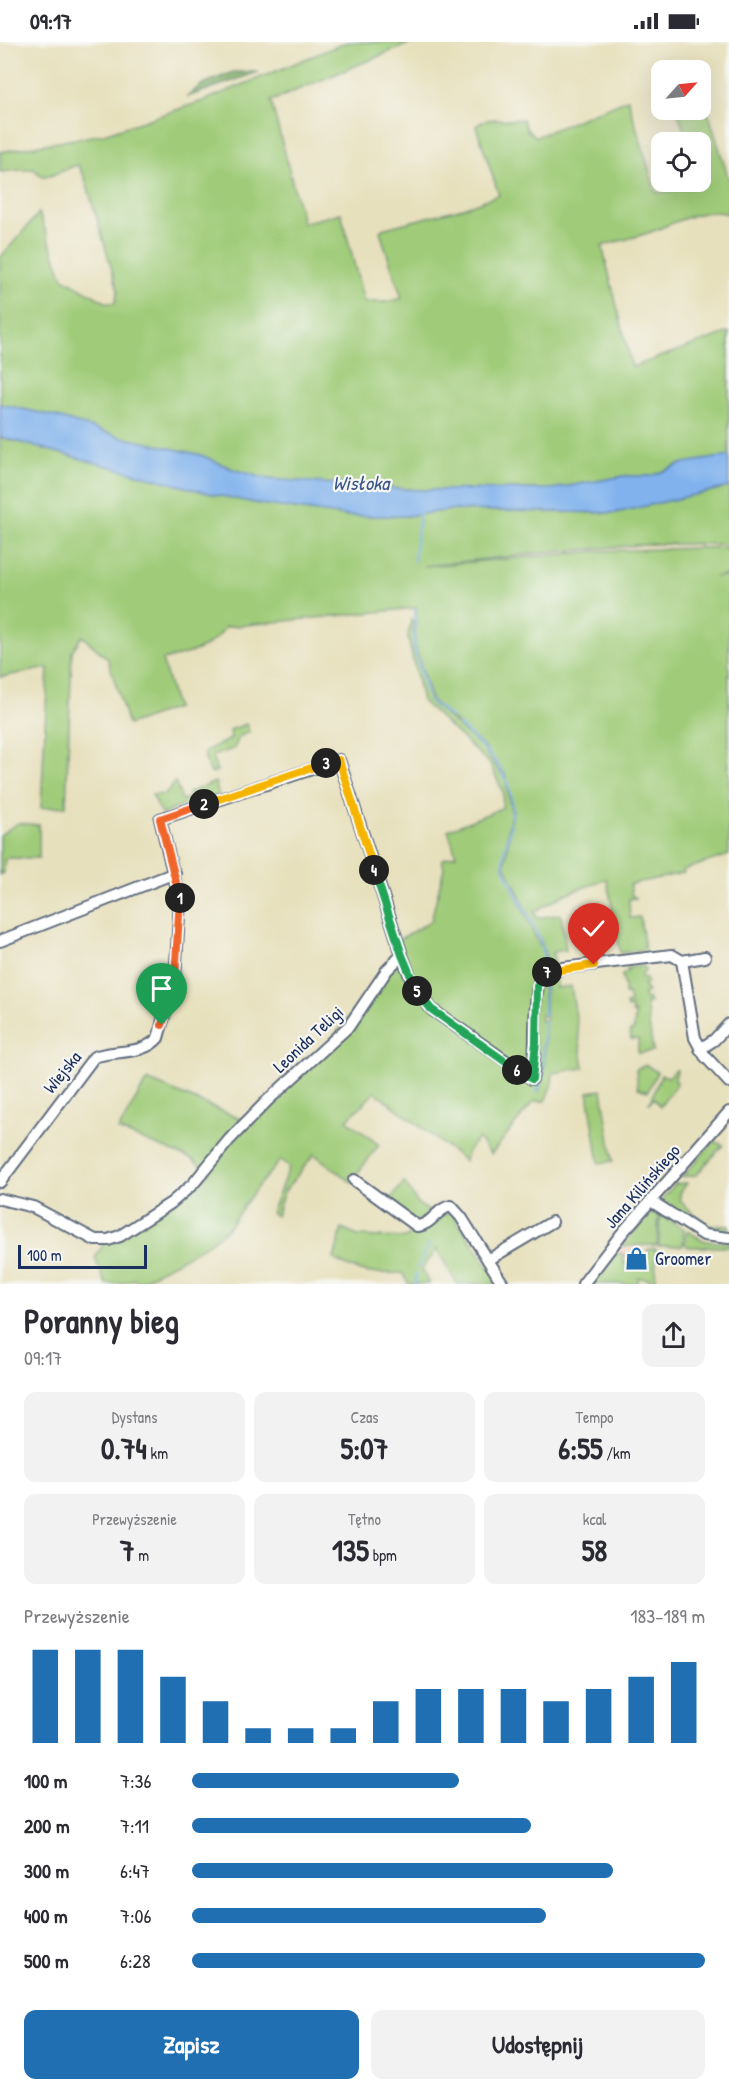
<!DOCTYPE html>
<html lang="pl">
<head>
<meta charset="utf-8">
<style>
	body { margin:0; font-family:"Patrick Hand",sans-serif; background:#f2f2f3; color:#2b2b33; height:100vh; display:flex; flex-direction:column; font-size:22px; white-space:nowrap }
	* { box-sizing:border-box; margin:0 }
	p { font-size:20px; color:#7c7c81 }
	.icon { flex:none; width:33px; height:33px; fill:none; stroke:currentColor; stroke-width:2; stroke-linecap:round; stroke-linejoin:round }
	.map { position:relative; height:1242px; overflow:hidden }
	.sheet { display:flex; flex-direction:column; background:#fff; flex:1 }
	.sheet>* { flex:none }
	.needle { width:39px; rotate:63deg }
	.tools { position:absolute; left:651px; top:18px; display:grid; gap:12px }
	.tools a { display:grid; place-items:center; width:60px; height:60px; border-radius:12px; background:#fff; box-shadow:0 6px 24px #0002; font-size:30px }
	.scale { position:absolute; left:18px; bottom:15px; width:129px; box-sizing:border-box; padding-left:6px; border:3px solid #1b2f5e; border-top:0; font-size:16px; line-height:21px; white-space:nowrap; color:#1b2f5e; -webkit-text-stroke:4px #f6f6f2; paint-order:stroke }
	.pin { position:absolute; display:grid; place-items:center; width:51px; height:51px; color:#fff; margin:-62px -26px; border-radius:50% 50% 50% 0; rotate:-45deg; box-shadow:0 0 6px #0007 }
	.pin .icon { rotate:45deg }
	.km { position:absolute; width:30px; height:30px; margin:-15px; border-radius:50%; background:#222; color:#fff; font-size:16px; line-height:30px; text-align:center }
	.round { display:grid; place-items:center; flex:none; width:63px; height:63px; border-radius:12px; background:#f2f2f3 }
	.headline { display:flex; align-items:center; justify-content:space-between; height:102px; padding:0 24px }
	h1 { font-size:33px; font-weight:800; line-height:45px }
	.metrics { display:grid; grid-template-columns:repeat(3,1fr); gap:9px; height:102px; padding:6px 24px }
	.metrics div { display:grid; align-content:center; border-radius:12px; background:#f2f2f3; text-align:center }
	.metrics b { font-size:30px; font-weight:800 }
	.metrics small { font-size:16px; font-weight:400 }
	.metrics p { font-size:16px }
	.chart { height:168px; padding:12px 24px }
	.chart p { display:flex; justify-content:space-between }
	.chart svg { width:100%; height:108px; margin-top:6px; stroke:#1f6fb2; stroke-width:6 }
	.action { display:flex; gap:12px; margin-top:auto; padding:12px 24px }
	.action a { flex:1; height:69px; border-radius:12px; background:#1f6fb2; color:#fff; font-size:24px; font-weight:800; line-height:69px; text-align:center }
	.action a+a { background:#f2f2f3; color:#2b2b33 }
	ul { padding:0 24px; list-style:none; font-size:20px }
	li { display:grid; grid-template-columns:96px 72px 1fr; align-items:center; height:45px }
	li i { height:15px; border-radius:8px; background:#1f6fb2 }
	.status { display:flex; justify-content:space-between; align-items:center; height:42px; padding:0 30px; background:#fff; direction:ltr }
	.status svg { height:16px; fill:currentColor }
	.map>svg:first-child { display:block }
</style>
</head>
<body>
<div class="status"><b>09:17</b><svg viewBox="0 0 49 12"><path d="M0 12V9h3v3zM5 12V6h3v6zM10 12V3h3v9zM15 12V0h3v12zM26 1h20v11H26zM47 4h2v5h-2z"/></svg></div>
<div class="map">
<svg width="729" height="1242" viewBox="0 0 729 1242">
	<rect width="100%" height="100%" fill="#f6f6f2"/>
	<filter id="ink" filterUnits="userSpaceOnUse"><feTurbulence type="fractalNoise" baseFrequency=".0167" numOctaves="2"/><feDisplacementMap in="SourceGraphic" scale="12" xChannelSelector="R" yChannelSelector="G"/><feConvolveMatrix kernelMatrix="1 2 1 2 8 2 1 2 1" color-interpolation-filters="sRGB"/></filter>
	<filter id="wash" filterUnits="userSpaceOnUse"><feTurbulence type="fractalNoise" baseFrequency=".008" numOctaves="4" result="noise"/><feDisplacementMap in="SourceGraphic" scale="24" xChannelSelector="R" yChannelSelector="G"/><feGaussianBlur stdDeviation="1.35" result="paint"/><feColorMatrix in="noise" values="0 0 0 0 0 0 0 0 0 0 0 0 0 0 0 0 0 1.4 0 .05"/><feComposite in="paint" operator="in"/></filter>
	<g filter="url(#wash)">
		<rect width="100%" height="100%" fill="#e7e0bc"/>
		<polygon fill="#f6d2c4" points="619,1206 648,1207 647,1221 623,1221 624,1212 615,1211"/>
		<g fill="#a0cc79" stroke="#5e7e6c" stroke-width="1.5">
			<path d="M347,0H413L271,59L303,181L341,171L364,260H388L402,256L380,190L382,187L463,166L499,153L476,84C490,72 506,80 523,77L527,88L536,95L628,57L656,151L701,144L700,100H688L677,68H700L701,47L729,138V172C701,164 674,182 648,191C633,196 617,199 602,204L632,325L729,290V414L680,422L651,434H624L552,447L418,448L268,437L235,428L201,413L121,395L54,374L0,362V216L39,171L63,236L107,261H115L118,248L85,136L78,123C65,126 55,135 42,135L34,127L0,130V110L104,92L203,59Z"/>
			<path d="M0,395L212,452L260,462L347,474H406L451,468L615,471L729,445V502H655L550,510L424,524L597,509L729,505V533L715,535L729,534V813L683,828L684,831L630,842L632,854L637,856L629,857L630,876L640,875L645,907L620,911L607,837L565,852L534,870L537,876L561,872L566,908L552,910L558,933L556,946L571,944L584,1026L553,1031L552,1042L545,1059H534L491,1112L478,1096L467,1110L465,1119L375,1050L347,1078L379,1103L351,1140L314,1112L284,1150L276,1174L271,1171L289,1125L281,1118L258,1144L227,1187L203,1205L138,1241L135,1237L120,1242H106L95,1216L105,1199L194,1146L210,1131L192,1117L118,1088L147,1038L251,1081L315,1017L396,919L400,897L431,879L444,826L442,817L456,813L448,788L502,766L503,750L490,722L422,659L408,595L411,577L413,578L414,606L429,659L483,706L506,738L511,769L503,824L543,911L544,973H541V979H544L543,1031L538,1051L544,1031L546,916L542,902L505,823L513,768L505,732L484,705L431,658L415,605L416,566L225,585C213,607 185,613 162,618L176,666L128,683L108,617L82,594L72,609L66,764L41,766L48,626L0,635Z"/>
			<polygon points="246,682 249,690 239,695 234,707 212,714 217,729 211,731 205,718 205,709 231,697 230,688"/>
			<polygon points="175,740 182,758 189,755 188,751 215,740 219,753 176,766 162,773 152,753 166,752"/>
			<polygon points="18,781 39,783 39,816 5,816 4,831 0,833 0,793"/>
			<polygon points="644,924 645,930 641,931 642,937 646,937 647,941 643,943 648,950 644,951 645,957 649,957 650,961 646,961 653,1009 638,1011 638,997 631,997 630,989 634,988 635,971 632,971 631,965 627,966 626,962 630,961 628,952 625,952 622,933 627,931 627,926"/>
			<polygon points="646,1023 657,1030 648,1049 638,1046 636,1027"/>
			<polygon points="675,1028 677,1028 675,1038 677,1041 660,1065 654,1056 649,1062 661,1033 669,1035"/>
			<polygon points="602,1048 613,1119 599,1121 588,1050"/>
			<polygon points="714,1099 723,1103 696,1133 682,1135"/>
			<polygon points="404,1140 418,1162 434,1172 427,1178 413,1179 390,1158"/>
			<polygon points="687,1141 680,1151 681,1160 707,1183 729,1184 729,1192 709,1190 663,1162 663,1156 675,1142"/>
			<path d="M451,1169L500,1242H457L437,1207L422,1227L429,1242H409L402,1231C372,1232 361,1233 334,1217L342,1187L358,1194L406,1196L415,1187Z"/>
			<polygon points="651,1171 659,1172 657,1203 622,1204"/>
			<polygon points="660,1173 684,1187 683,1204 659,1204"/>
			<polygon points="687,1189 705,1199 729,1201 729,1205 688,1205 685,1201"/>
			<polygon points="648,1207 656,1207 655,1242 651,1242 651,1237 638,1236 637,1242 592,1242 615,1211 624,1212 624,1221 647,1221"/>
		</g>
		<polygon fill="#80b069" stroke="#4e7064" stroke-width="1.5" points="233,30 258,30 187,55 201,43"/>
		<polygon fill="#81b2ed" stroke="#4e70a6" stroke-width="1.5" points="0,362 54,374 121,395 201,413 235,428 268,437 418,448 552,447 624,434 651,434 684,421 729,414 729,445 615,471 451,468 406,474 347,474 260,462 212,452 0,395"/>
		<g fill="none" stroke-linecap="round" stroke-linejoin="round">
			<g stroke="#81b2ed" stroke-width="2">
				<polyline points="414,519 420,468"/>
				<polyline points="415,568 414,605 427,653 430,659 452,676"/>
				<path d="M458,682C491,712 520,737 510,786C508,798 501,815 505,827C516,860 546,891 545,928"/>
				<polyline points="544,973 545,937"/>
				<polyline points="537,1051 543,1031 544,979"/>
				<polyline points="418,1225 429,1202"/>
				<polyline points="415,1241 417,1231"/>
			</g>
		</g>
	</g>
	<g filter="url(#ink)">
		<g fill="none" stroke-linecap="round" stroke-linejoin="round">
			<defs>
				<g id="minor">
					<polyline points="0,899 175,831"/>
					<path d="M402,913L411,937L431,967L532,1037C538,1012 531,950 542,933L563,926L672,913L682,919L695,996L705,1014L729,1040"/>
					<polyline points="682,919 705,915"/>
					<polyline points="700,1007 714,998 729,982"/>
					<path d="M354,1138L417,1184C432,1183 437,1166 451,1164L461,1175L503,1242"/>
					<path d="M0,1140L94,1015C115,1007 142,1014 158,996L175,936L180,859L160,777L339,718L402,913L387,928L349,984L268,1058L229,1098L193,1142L171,1161L120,1194L108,1198H95L33,1165L0,1157"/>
					<polyline points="651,1159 704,1193 729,1196"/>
					<polyline points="488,1218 552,1180"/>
					<polyline points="583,1242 623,1190 729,1070"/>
				</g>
			</defs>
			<use href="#minor" stroke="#626d7f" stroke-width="14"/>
			<use href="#minor" stroke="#fff" stroke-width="10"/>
		</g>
	</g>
	<g fill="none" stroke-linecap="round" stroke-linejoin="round" filter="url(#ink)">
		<defs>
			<polyline id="split-1" points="162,983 175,936 180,856"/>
			<polyline id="split-2" points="180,856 160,777 204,762"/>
			<polyline id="split-3" points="204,762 326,721"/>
			<polyline id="split-4" points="326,721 339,718 374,828"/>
			<polyline id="split-5" points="374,828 402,913 417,949"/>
			<polyline id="split-6" points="417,949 431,967 517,1028"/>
			<polyline id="split-7" points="517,1028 532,1037 536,1001 537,944 547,930"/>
			<polyline id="split-8" points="547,930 594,923"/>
		</defs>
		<use href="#split-1" stroke="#fff" stroke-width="12"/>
		<use href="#split-2" stroke="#fff" stroke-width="12"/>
		<use href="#split-3" stroke="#fff" stroke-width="12"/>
		<use href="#split-4" stroke="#fff" stroke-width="12"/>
		<use href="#split-5" stroke="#fff" stroke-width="12"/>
		<use href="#split-6" stroke="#fff" stroke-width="12"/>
		<use href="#split-7" stroke="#fff" stroke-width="12"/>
		<use href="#split-8" stroke="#fff" stroke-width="12"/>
		<use href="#split-1" stroke="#f0652b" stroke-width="8"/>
		<use href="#split-2" stroke="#f0652b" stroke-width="8"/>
		<use href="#split-3" stroke="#f5b400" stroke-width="8"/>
		<use href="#split-4" stroke="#f5b400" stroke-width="8"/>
		<use href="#split-5" stroke="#22a559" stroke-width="8"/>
		<use href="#split-6" stroke="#22a559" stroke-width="8"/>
		<use href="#split-7" stroke="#22a559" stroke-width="8"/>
		<use href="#split-8" stroke="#f5b400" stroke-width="8"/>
	</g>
	<defs>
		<symbol id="shop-bare" viewBox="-9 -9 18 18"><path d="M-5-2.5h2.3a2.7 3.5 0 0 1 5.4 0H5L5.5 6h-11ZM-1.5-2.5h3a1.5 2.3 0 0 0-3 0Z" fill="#1f6fb2" stroke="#f6f6f2" stroke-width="2.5" paint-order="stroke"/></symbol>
	</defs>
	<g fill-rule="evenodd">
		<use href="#shop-bare" x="620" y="1200" width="33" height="33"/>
	</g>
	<g text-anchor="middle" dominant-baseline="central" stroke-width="4.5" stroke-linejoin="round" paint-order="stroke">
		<g font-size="18" fill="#1b2f5e" stroke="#f6f6f2">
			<text transform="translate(308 997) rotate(-43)">Leonida Teligi</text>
			<text transform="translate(62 1030) rotate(-51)">Wiejska</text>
			<text transform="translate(642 1144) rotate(-49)">Jana Kilińskiego</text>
		</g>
		<g font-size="18" fill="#1b2f5e" stroke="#f6f6f2" text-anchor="start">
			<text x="655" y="1216">Groomer</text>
		</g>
		<g font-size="20" font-style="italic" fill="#3a5689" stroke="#f6f6f2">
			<text x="361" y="440">Wisłoka</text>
		</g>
	</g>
</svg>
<div class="tools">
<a><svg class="needle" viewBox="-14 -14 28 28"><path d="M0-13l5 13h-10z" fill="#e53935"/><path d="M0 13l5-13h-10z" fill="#7c7c81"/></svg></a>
<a><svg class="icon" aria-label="locate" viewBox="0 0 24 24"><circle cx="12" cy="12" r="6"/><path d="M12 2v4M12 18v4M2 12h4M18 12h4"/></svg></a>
</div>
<div class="scale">100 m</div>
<div class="pin" style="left:162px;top:983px;background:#1e9e55"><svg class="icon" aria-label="arrive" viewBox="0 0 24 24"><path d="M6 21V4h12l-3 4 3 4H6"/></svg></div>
<div class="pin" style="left:594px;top:923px;background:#d93025"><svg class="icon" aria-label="check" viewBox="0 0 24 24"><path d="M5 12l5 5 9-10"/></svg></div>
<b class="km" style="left:180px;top:856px">1</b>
<b class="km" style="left:204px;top:762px">2</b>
<b class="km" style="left:326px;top:721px">3</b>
<b class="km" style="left:374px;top:828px">4</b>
<b class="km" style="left:417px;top:949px">5</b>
<b class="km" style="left:517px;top:1028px">6</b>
<b class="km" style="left:547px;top:930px">7</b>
</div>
<section class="sheet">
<div class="headline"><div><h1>Poranny bieg</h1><p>09:17</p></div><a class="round"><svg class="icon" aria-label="share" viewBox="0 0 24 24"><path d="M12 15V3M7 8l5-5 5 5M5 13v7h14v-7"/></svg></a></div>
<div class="metrics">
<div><p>Dystans</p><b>0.74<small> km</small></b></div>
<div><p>Czas</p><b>5:07</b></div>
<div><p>Tempo</p><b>6:55<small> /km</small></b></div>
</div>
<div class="metrics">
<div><p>Przewyższenie</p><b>7<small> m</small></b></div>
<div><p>Tętno</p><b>135<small> bpm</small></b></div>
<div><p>kcal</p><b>58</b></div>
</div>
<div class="chart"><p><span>Przewyższenie</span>183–189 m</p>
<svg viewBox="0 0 160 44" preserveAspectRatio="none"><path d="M5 44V6M15 44V6M25 44V6M35 44V17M45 44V27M55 44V38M65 44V38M75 44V38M85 44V27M95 44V22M105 44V22M115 44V22M125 44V27M135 44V22M145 44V17M155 44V11"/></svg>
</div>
<ul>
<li><b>100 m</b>7:36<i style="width:52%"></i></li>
<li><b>200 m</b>7:11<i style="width:66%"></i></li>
<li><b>300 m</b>6:47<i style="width:82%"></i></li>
<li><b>400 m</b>7:06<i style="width:69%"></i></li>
<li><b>500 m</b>6:28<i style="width:100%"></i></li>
</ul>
<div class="action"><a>Zapisz</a><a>Udostępnij</a></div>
</section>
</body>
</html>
